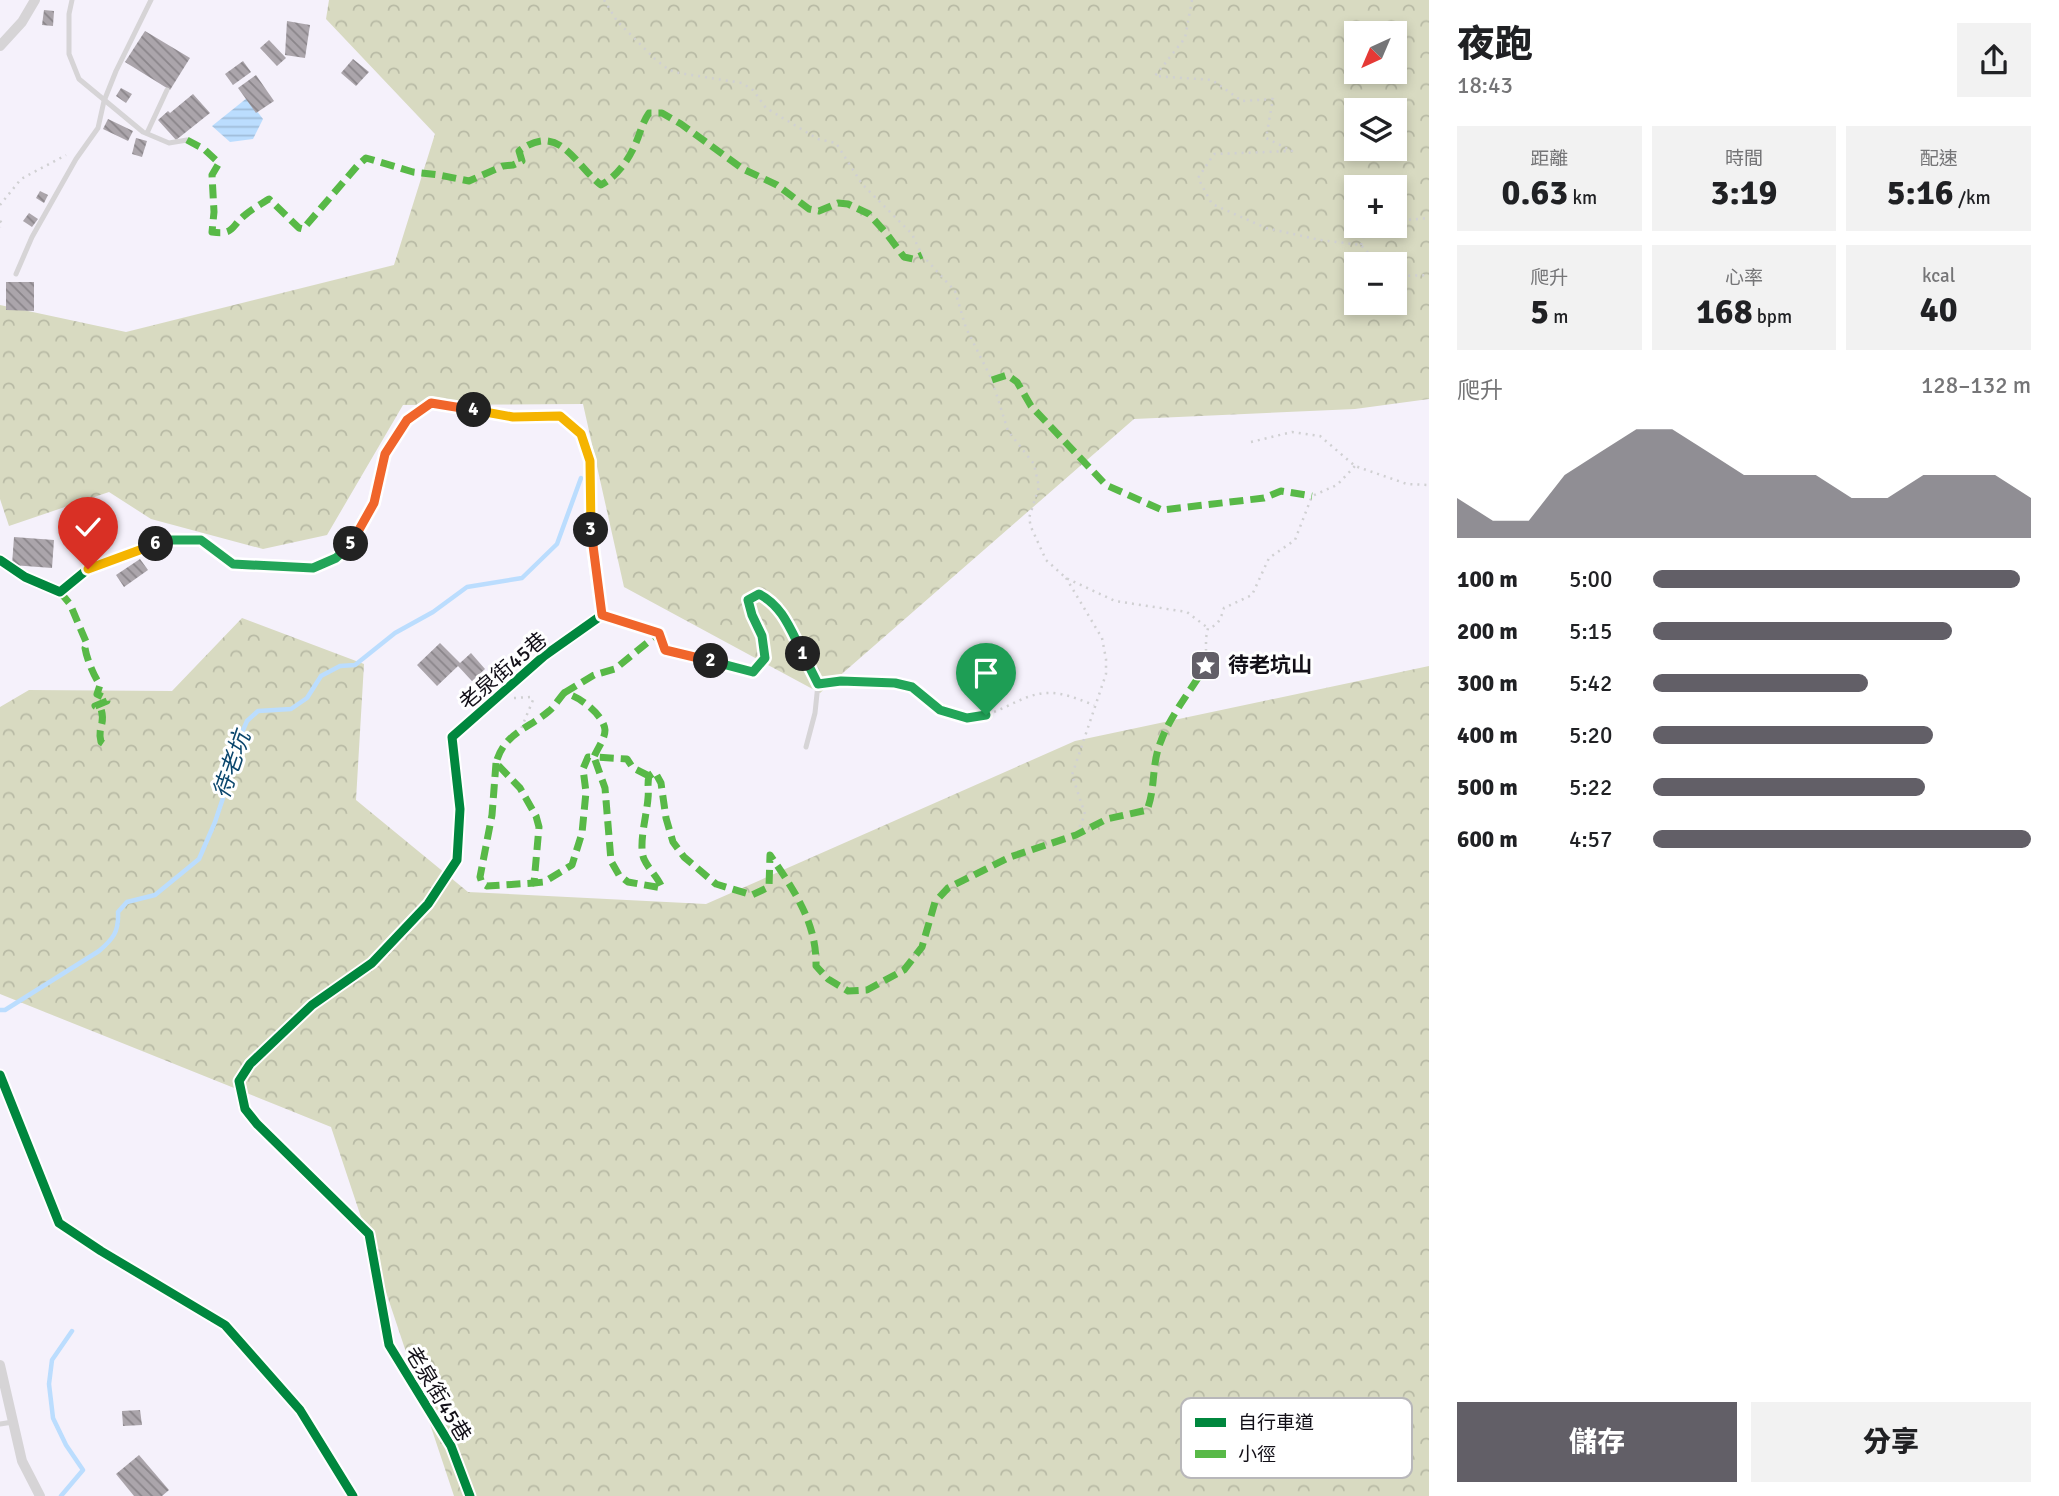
<!DOCTYPE html>
<html lang="zh-TW">
<head>
<meta charset="utf-8">
<style>
	body { margin:0; font-family:Signika,"Noto Sans TC",sans-serif; background:#f2f2f2; color:#202124; height:100vh; display:flex; flex-direction:column; font-size:26px; white-space:nowrap }
	* { box-sizing:border-box; margin:0 }
	p { font-size:23px; color:#757577 }
	.icon { flex:none; width:38px; height:38px; fill:none; stroke:currentColor; stroke-width:2; stroke-linecap:round; stroke-linejoin:round }
	.map { position:relative; flex:1; overflow:hidden }
	.sheet { display:flex; flex-direction:column; background:#fff; width:630px }
	.sheet>* { flex:none }
	.needle { width:46px; rotate:224deg }
	.fabs { position:absolute; left:1344px; top:21px; display:grid; gap:14px }
	.fabs a { display:grid; place-items:center; width:63px; height:63px; border-radius:0px; background:#fff; box-shadow:0 4px 10px #0003; font-size:35px }
	.pin { position:absolute; display:grid; place-items:center; width:60px; height:60px; color:#fff; margin:-72px -30px; border-radius:50% 50% 50% 0; rotate:-45deg; box-shadow:0 0 7px #0007 }
	.pin .icon { rotate:45deg }
	.km { position:absolute; width:35px; height:35px; margin:-18px; border-radius:50%; background:#222; color:#fff; font-size:19px; line-height:35px; text-align:center }
	.round { display:grid; place-items:center; flex:none; width:74px; height:74px; border-radius:0px; background:#f2f2f2 }
	.headline { display:flex; align-items:center; justify-content:space-between; height:119px; padding:0 28px }
	h1 { font-size:38px; font-weight:800; line-height:52px }
	.metrics { display:grid; grid-template-columns:repeat(3,1fr); gap:10px; height:119px; padding:7px 28px }
	.metrics div { display:grid; align-content:center; border-radius:0px; background:#f2f2f2; text-align:center }
	.metrics b { font-size:35px; font-weight:800 }
	.metrics small { font-size:19px; font-weight:400 }
	.metrics p { font-size:19px }
	.chart { height:196px; padding:14px 28px }
	.chart p { display:flex; justify-content:space-between }
	.chart svg { width:100%; height:126px; margin-top:7px; fill:#625f67; opacity:.7 }
	.button { display:flex; gap:14px; margin-top:auto; padding:14px 28px }
	.button a { flex:1; height:80px; border-radius:0px; background:#625f67; color:#fff; font-size:28px; font-weight:800; line-height:80px; text-align:center }
	.button a+a { background:#f2f2f2; color:#202124 }
	ul { padding:0 28px; list-style:none; font-size:23px }
	li { display:grid; grid-template-columns:112px 84px 1fr; align-items:center; height:52px }
	li i { height:18px; border-radius:9px; background:#625f67 }
	main { display:flex; flex:1; min-height:0 }
	.map>svg:first-child { display:block }
</style>
</head>
<body>
<main>
<div class="map">
<svg width="1429" height="1496" viewBox="0 0 1429 1496">
	<defs>
		<pattern id="forest-crowns" width="20" height="18" patternUnits="userSpaceOnUse" patternTransform="scale(1.75)"><rect width="20" height="18" fill="#d8dac1"/><path d="M2 6a3 3 0 1 1 6 0M12 15a3 3 0 1 1 6 0" fill="none" stroke="#b8baa5"/></pattern>
		<pattern id="water-rules" width="6" height="5" patternUnits="userSpaceOnUse" patternTransform="scale(1.75)"><rect width="6" height="5" fill="#bbddfe"/><path d="M0 2.5h6" fill="none" stroke="#a0bdd9"/></pattern>
		<pattern id="building-back-hatch" width="6" height="6" patternUnits="userSpaceOnUse" patternTransform="scale(1.75)"><rect width="6" height="6" fill="#aba5ab"/><path d="M-1 5l2 2M0 0l6 6M5-1l2 2" fill="none" stroke="#8a858a"/></pattern>
	</defs>
	<rect width="100%" height="100%" fill="#f5f1fb"/>
	<g fill="url(#forest-crowns)" fill-rule="evenodd">
		<path d="M329,0H1429V399L1355,409L1134,419L820,693L624,587L583,404L403,405L327,535L263,549L151,519L109,492L9,526L0,499V305L126,332L394,265L435,134L326,19ZM1356,33H1395V72H1356ZM1356,110H1395V149H1356ZM1356,187H1395V226H1356ZM1356,264H1395V303H1356Z"/>
		<polygon points="242,618 364,664 356,800 468,892 706,904 1075,741 1429,666 1429,1496 454,1496 331,1127 0,994 0,707 29,690 172,691"/>
	</g>
	<polygon fill="url(#water-rules)" points="247,98 263,119 253,139 230,142 212,126"/>
	<g fill="none" stroke-linecap="round" stroke-linejoin="round">
		<g stroke="#bbddfe" stroke-width="4.5">
			<path d="M0,1010H5L99,951C113,939 119,932 118,912L127,902L155,895L199,859L215,822L228,783L234,751L247,721L258,711L291,709L307,698L321,676L340,666L355,665L395,633L433,612L467,587L522,578L557,544L581,478"/>
			<polyline points="61,1496 83,1470 66,1445 53,1418 49,1384 52,1360 72,1331"/>
		</g>
	</g>
	<g fill="url(#building-back-hatch)">
		<polygon points="44,10 54,11 53,26 42,25"/>
		<polygon points="287,21 310,25 305,58 285,55"/>
		<polygon points="145,31 190,58 170,90 125,62"/>
		<polygon points="269,40 286,58 277,66 260,48"/>
		<polygon points="353,59 369,72 356,86 341,73"/>
		<polygon points="243,61 251,72 233,85 225,74"/>
		<polygon points="256,75 274,101 256,113 238,88"/>
		<polygon points="121,88 132,94 126,103 116,96"/>
		<polygon points="193,94 210,113 176,140 158,120 168,111 170,113"/>
		<polygon points="108,119 133,131 128,141 103,129"/>
		<polygon points="136,138 147,141 142,157 132,154"/>
		<polygon points="40,191 48,195 44,203 36,198"/>
		<polygon points="29,213 38,219 32,227 23,221"/>
		<polygon points="6,282 34,282 34,311 6,310"/>
		<polygon points="14,537 54,540 52,568 12,565"/>
		<polygon points="140,559 148,570 124,587 116,575"/>
		<polygon points="440,643 460,663 471,653 485,669 472,681 458,666 437,686 417,665"/>
		<polygon points="140,1410 142,1425 123,1426 122,1411"/>
		<polygon points="139,1455 169,1490 162,1496 134,1496 116,1474"/>
	</g>
	<g fill="none" stroke-linecap="round" stroke-linejoin="round">
		<g stroke="#d0d0d2" stroke-width="2.5" stroke-dasharray="2 5" stroke-linecap="butt">
			<polyline points="604,0 617,21 655,59 669,70 679,73 742,83 753,90 766,108 818,139 836,143 862,184 912,234 922,255 955,291 966,328 992,380 1008,431 1034,464 1039,487 1029,518 1031,527 1046,560 1066,578 1115,601 1187,612 1208,628"/>
			<polyline points="1192,0 1185,38 1155,76 1212,80 1242,101 1273,99 1266,138 1292,151 1214,154 1198,178 1212,204 1266,228 1320,240 1361,245 1378,264"/>
			<polyline points="0,205 21,179 66,155"/>
			<polyline points="0,221 2,223 0,227"/>
			<polyline points="1395,221 1429,218"/>
			<polyline points="1361,245 1367,227 1371,226"/>
			<polyline points="1395,272 1405,276 1429,275"/>
			<polyline points="1251,442 1292,432 1320,436 1355,466 1407,484 1429,485"/>
			<polyline points="1066,578 1102,638 1106,659 1106,674 1072,775 1085,814 1077,833"/>
			<path d="M1206,665V638L1208,628C1219,626 1221,617 1224,608L1252,595L1269,558L1295,540L1312,496L1337,485L1355,466"/>
			<path d="M829,683C844,680 902,681 914,689C931,701 943,716 965,717C995,720 1018,694 1047,693C1063,692 1080,700 1094,705"/>
			<polyline points="514,698 531,697 533,700 521,729"/>
		</g>
		<g stroke="#d6d4d6" stroke-width="5">
			<polyline points="72,0 69,14 69,54 79,79 143,132 169,143 187,140"/>
			<polyline points="147,133 167,90"/>
			<polyline points="16,274 32,237 76,159 98,128 104,101 116,71 151,0"/>
			<polyline points="602,615 659,633 665,650 753,672 765,658 762,636 752,615 748,600 759,594 771,600 787,621 818,684 815,713 806,747"/>
			<polyline points="0,1424 13,1422"/>
		</g>
		<g stroke="#d6d4d6" stroke-width="10">
			<polyline points="0,46 22,22 35,0"/>
			<polyline points="0,560 25,577 60,592 88,569 171,539 200,540 233,564 313,568 336,558 348,549 374,503 385,454 407,420 431,403 513,417 560,416 581,434 590,461 591,537 602,615 544,656 452,737 460,809 457,860 428,904 372,963 312,1005 250,1064 239,1081 245,1109 257,1124 369,1234 389,1345 451,1446 470,1496"/>
			<polyline points="0,1075 59,1223 101,1251 225,1325 300,1410 353,1496"/>
			<polyline points="0,1365 22,1461 40,1496"/>
		</g>
		<g stroke="#58b947" stroke-width="7" stroke-dasharray="14 7" stroke-linecap="butt">
			<path d="M187,140L204,149L219,163L212,175L214,212L212,232C235,235 230,227 245,215C252,209 261,204 269,199L299,228L303,229L358,165L366,158L413,172L439,175L469,181L503,166L513,165L522,161L519,151C559,121 574,164 601,185C616,177 628,161 635,145C640,134 642,123 649,113H662L681,124L743,169L777,185L809,209L819,211L838,203L848,204L869,214L886,233L904,257L913,259L922,255"/>
			<polyline points="992,380 1007,375 1017,382 1031,406 1106,485 1162,510 1264,498 1281,491 1312,496"/>
			<path d="M60,592L70,604L87,644L85,648C87,660 94,676 100,685L97,694L107,699V701L95,706L101,709C106,725 97,726 101,742L107,746"/>
			<polyline points="564,693 594,675 615,669 659,633"/>
			<polyline points="496,763 492,815 480,877 482,883 487,886 534,883"/>
			<path d="M649,776L633,768L627,759L594,757C597,749 605,739 605,730C604,715 578,695 564,693C559,699 554,707 549,711C528,729 504,733 496,763L520,788L536,816L539,827L534,883L544,882L572,865L582,833L586,792L583,769L588,757H594L605,788L611,861L619,875L628,882L662,888C658,877 649,870 644,859C638,845 647,814 648,798C649,790 647,784 649,776L655,772L661,783L666,818L673,842L684,857L716,884L752,895L769,887L770,855C794,890 817,923 816,966L828,979L848,991L867,990L904,970L922,947L935,902L948,888L1010,857L1076,835L1107,819L1147,810C1156,787 1151,765 1161,741C1170,716 1192,689 1206,665"/>
		</g>
		<defs>
			<g id="cycleway">
				<polyline points="0,560 25,577 60,592 88,569 171,539 200,540 233,564 313,568 336,558 348,549 374,503 385,454 407,420 431,403 513,417 560,416 581,434 590,461 591,537 602,615 544,656 452,737 460,809 457,860 428,904 372,963 312,1005 250,1064 239,1081 245,1109 257,1124 369,1234 389,1345 451,1446 470,1496"/>
				<polyline points="0,1075 59,1223 101,1251 225,1325 300,1410 353,1496"/>
			</g>
		</defs>
		<use href="#cycleway" stroke="#fff" stroke-width="13"/>
		<use href="#cycleway" stroke="#00873e" stroke-width="9"/>
	</g>
	<g fill="none" stroke-linecap="round" stroke-linejoin="round">
		<defs>
			<polyline id="split-1" points="803,654 818,684 841,681 895,683 912,687 940,710 967,718 986,715"/>
			<path id="split-2" d="M711,661L753,672L765,658L762,636L752,615L748,600L759,594C783,606 791,631 803,654"/>
			<polyline id="split-3" points="591,530 602,615 659,633 665,650 711,661"/>
			<polyline id="split-4" points="474,410 513,417 560,416 581,434 590,461 591,530"/>
			<polyline id="split-5" points="351,544 374,503 385,454 407,420 431,403 474,410"/>
			<polyline id="split-6" points="156,544 171,540 201,540 233,564 313,568 336,558 351,544"/>
			<polyline id="split-7" points="88,569 156,544"/>
		</defs>
		<use href="#split-1" stroke="#fff" stroke-width="14"/>
		<use href="#split-2" stroke="#fff" stroke-width="14"/>
		<use href="#split-3" stroke="#fff" stroke-width="14"/>
		<use href="#split-4" stroke="#fff" stroke-width="14"/>
		<use href="#split-5" stroke="#fff" stroke-width="14"/>
		<use href="#split-6" stroke="#fff" stroke-width="14"/>
		<use href="#split-7" stroke="#fff" stroke-width="14"/>
		<use href="#split-1" stroke="#22a559" stroke-width="9"/>
		<use href="#split-2" stroke="#22a559" stroke-width="9"/>
		<use href="#split-3" stroke="#f0652b" stroke-width="9"/>
		<use href="#split-4" stroke="#f5b400" stroke-width="9"/>
		<use href="#split-5" stroke="#f0652b" stroke-width="9"/>
		<use href="#split-6" stroke="#22a559" stroke-width="9"/>
		<use href="#split-7" stroke="#f5b400" stroke-width="9"/>
	</g>
	<defs>
		<symbol id="sight-square" viewBox="-11 -11 22 22"><rect x="-9" y="-9" width="18" height="18" rx="4" fill="#625f67" stroke="#fff"/><path d="M0-6L1.8-2.2L6-1.7L2.9 1.2L3.7 5.4L0 3.3L-3.7 5.4L-2.9 1.2L-6-1.7L-1.8-2.2Z" fill="#fff"/></symbol>
	</defs>
	<g fill-rule="evenodd">
		<use href="#sight-square" x="1188" y="648" width="35" height="35"/>
	</g>
	<g text-anchor="middle" dominant-baseline="central" stroke-width="6" stroke-linejoin="round" paint-order="stroke">
		<g font-size="21" font-weight="bold" fill="#131018" stroke="#fff" text-anchor="start">
			<text x="1228" y="665">待老坑山</text>
		</g>
		<g font-size="21" fill="#131018" stroke="#fff">
			<text transform="translate(503 671) rotate(-40)">老泉街45巷</text>
			<text transform="translate(438 1394) rotate(59)">老泉街45巷</text>
		</g>
		<g font-size="23" font-style="italic" fill="#0a466d" stroke="#fff">
			<text transform="translate(232 765) rotate(-71)">待老坑</text>
		</g>
	</g>
	<rect x="1181" y="1398" width="231" height="80" rx="10" fill="#fff" stroke="#b8b7ba" stroke-width="2"/>
	<rect x="1195" y="1418" width="31" height="9" fill="#00873e"/>
	<rect x="1195" y="1450" width="31" height="8" fill="#58b947"/>
	<g font-size="19" fill="#131018">
		<text x="1238" y="1429">自行車道</text>
		<text x="1238" y="1461">小徑</text>
	</g>
</svg>
<div class="fabs">
<a><svg class="needle" viewBox="-14 -14 28 28"><path d="M0-13l5 13h-10z" fill="#e53935"/><path d="M0 13l5-13h-10z" fill="#757577"/></svg></a>
<a><svg class="icon" aria-label="layers" viewBox="0 0 24 24"><path d="M12 4l9 5-9 5-9-5zM3 14l9 5 9-5"/></svg></a>
<a>+</a>
<a>−</a>
</div>
<div class="pin" style="left:986px;top:715px;background:#1e9e55"><svg class="icon" aria-label="arrive" viewBox="0 0 24 24"><path d="M6 21V4h12l-3 4 3 4H6"/></svg></div>
<div class="pin" style="left:88px;top:569px;background:#d93025"><svg class="icon" aria-label="check" viewBox="0 0 24 24"><path d="M5 12l5 5 9-10"/></svg></div>
<b class="km" style="left:803px;top:654px">1</b>
<b class="km" style="left:711px;top:661px">2</b>
<b class="km" style="left:591px;top:530px">3</b>
<b class="km" style="left:474px;top:410px">4</b>
<b class="km" style="left:351px;top:544px">5</b>
<b class="km" style="left:156px;top:544px">6</b>
</div>
<section class="sheet">
<div class="headline"><div><h1>夜跑</h1><p>18:43</p></div><a class="round"><svg class="icon" aria-label="share" viewBox="0 0 24 24"><path d="M12 15V3M7 8l5-5 5 5M5 13v7h14v-7"/></svg></a></div>
<div class="metrics">
<div><p>距離</p><b>0.63<small> km</small></b></div>
<div><p>時間</p><b>3:19</b></div>
<div><p>配速</p><b>5:16<small> /km</small></b></div>
</div>
<div class="metrics">
<div><p>爬升</p><b>5<small> m</small></b></div>
<div><p>心率</p><b>168<small> bpm</small></b></div>
<div><p>kcal</p><b>40</b></div>
</div>
<div class="chart"><p><span>爬升</span>128–132 m</p>
<svg viewBox="0 0 160 44" preserveAspectRatio="none"><path d="M0 44V30L10 38L20 38L30 22L40 14L50 6L60 6L70 14L80 22L90 22L100 22L110 30L120 30L130 22L140 22L150 22L160 30V44z"/></svg>
</div>
<ul>
<li><b>100 m</b>5:00<i style="width:97%"></i></li>
<li><b>200 m</b>5:15<i style="width:79%"></i></li>
<li><b>300 m</b>5:42<i style="width:57%"></i></li>
<li><b>400 m</b>5:20<i style="width:74%"></i></li>
<li><b>500 m</b>5:22<i style="width:72%"></i></li>
<li><b>600 m</b>4:57<i style="width:100%"></i></li>
</ul>
<div class="button"><a>儲存</a><a>分享</a></div>
</section>
</main>
</body>
</html>
